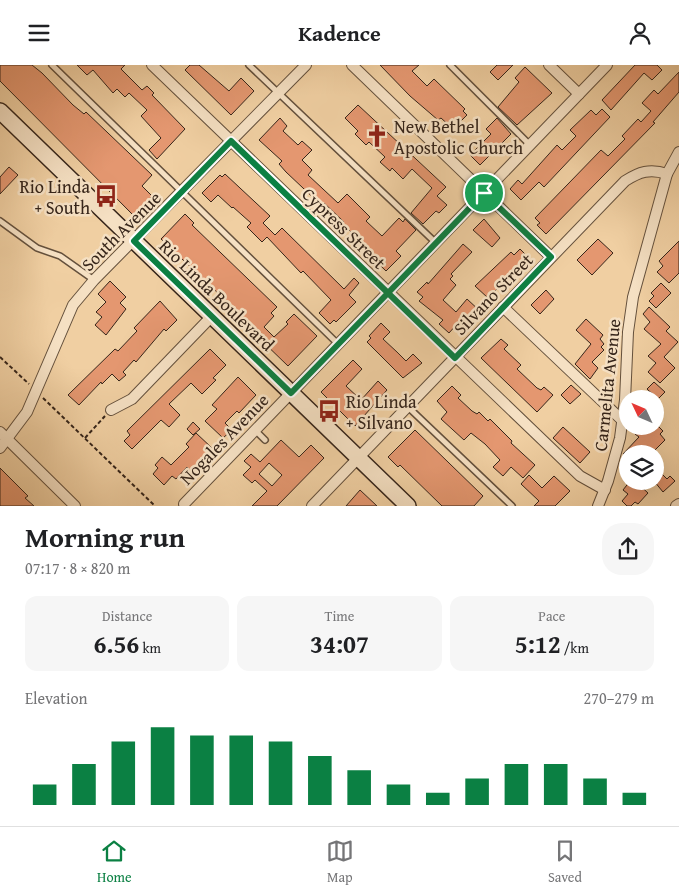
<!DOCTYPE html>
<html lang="en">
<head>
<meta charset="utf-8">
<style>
	body { margin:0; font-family:"Gentium Book Plus",serif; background:#f6f6f6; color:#202124; height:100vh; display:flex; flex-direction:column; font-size:19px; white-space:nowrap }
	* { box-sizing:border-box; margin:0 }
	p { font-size:16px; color:#757577 }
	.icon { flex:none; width:28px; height:28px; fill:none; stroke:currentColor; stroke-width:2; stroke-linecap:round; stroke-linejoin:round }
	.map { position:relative; height:441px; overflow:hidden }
	.details { display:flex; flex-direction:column; background:#fff; flex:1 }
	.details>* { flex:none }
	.needle { width:32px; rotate:314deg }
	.buttons { position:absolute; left:619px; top:325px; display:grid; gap:10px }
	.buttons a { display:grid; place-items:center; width:45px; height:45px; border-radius:50%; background:#fff; box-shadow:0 5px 20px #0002; font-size:25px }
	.pin { position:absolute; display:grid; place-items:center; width:42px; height:42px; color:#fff; margin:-21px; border:2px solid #fff; border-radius:50%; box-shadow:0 1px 5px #0007 }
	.round { display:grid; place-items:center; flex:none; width:52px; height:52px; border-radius:20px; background:#f6f6f6 }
	.summary { display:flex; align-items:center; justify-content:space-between; height:85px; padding:0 25px }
	h1 { font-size:28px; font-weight:700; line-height:38px }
	.metrics { display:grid; grid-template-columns:repeat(3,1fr); gap:8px; height:85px; padding:5px 25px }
	.metrics div { display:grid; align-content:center; border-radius:12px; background:#f6f6f6; text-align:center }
	.metrics b { font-size:25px; font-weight:700 }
	.metrics small { font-size:14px; font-weight:400 }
	.metrics p { font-size:14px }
	.chart { height:140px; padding:10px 25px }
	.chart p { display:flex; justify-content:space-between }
	.chart svg { width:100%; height:90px; margin-top:5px; stroke:#0b8043; stroke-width:6 }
	header { display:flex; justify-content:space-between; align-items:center; height:65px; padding:0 25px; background:#fff; font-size:22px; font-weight:700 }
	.tab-bar { display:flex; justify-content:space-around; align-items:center; height:70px; border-top:1px solid #e0e0e0; background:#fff; font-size:14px; color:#757577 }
	.tab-bar a { display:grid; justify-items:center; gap:2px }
	.tab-bar .active { color:#0b8043 }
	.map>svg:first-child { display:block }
</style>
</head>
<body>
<header><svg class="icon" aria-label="menu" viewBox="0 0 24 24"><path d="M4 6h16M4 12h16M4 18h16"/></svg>Kadence<svg class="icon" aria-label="person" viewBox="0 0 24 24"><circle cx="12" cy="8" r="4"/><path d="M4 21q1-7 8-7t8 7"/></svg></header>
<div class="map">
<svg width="679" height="441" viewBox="0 0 679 441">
	<rect width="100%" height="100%" fill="#f0cfa2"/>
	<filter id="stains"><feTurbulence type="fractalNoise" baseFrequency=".004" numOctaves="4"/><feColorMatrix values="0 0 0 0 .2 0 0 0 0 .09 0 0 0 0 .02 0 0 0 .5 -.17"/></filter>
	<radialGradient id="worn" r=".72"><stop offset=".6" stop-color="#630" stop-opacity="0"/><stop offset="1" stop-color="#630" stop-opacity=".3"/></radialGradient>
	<g fill="#e49770" stroke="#36251a" fill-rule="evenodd">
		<polygon points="0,0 32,0 42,8 73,40 84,49 86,47 152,110 142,121 152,131 133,150 0,16"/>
		<polygon points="77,0 125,0 121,4 142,25 147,21 154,28 152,30 185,64 157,94 149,85 161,73 141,51 147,45 129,28 125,32 117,24 113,28 93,5 87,10"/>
		<polygon points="190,0 199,0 229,26 241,13 254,26 231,50 185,5"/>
		<polygon points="380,0 419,0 412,6 427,21 434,14 465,44 463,46 467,50 453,64 441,53 438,55 410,31"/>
		<polygon points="497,0 513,0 498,15 490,7"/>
		<polygon points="635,0 657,0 662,5 652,15 644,8 611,45 602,35"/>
		<polygon points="525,2 552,28 517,60 498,42 519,17 515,13"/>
		<polygon points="679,7 679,27 653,57 655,58 546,169 537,160 540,158 535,153 601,85 608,91 625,74 622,71 638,54 641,57 651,46 642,38 654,25 658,29"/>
		<polygon points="358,40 446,122 437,131 447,140 439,148 436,146 423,159 411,148 432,123 412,104 403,114 392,103 390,106 380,97 385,92 369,77 366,80 355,69 358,66 345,53"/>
		<polygon points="602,44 610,52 544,122 539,117 521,135 510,124 518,115 522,119 557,80 562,85 576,71 570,65 591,45 596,50"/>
		<polygon points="280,53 287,61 283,66 298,80 302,76 312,85 302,95 312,105 308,110 338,138 347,129 370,152 366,156 382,171 399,153 403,157 405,154 416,165 396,186 401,191 386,206 353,174 356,172 342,158 344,157 324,138 321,140 286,107 279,99 282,96 259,75"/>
		<polygon points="497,53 511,69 480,100 470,90 491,69 486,64"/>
		<polygon points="9,102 18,110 0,129 0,112"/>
		<polygon points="225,109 270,151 263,158 275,170 282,163 344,224 354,213 359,218 349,230 356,237 336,257 334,255 330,259 319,248 331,235 303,206 301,208 267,172 262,177 247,162 251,158 233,142 232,143 218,130 211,137 202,128 220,110 222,112"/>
		<polygon points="185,149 194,158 192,160 277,242 271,248 274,251 264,262 274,272 288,259 286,257 294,249 317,271 288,301 257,271 260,268 161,174"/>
		<polygon points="484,154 500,173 492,182 473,165"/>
		<polygon points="598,174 613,188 592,210 577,195"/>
		<polygon points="679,176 679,208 669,218 657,207 663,201 659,196"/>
		<polygon points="463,179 472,187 451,209 453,211 450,214 456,220 443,235 456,247 467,234 481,247 473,256 466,249 449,268 439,259 443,255 419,236 423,232 417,227 427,217 428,219"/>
		<polygon points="520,184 526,190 523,194 528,199 520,207 517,204 488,233 475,221 511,187 514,190"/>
		<polygon points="110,216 126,232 120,238 126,244 106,270 95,260 102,252 96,247 106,237 98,229"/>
		<polygon points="661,218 671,228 656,243 649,236 654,231 651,228"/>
		<polygon points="546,225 554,234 540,249 531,240"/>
		<polygon points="160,236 177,255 166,266 164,264 136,297 134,295 123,307 126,310 119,316 112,309 102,319 101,317 79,340 68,330 115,284 118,286 137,266 134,263"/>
		<polygon points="649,242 670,262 666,266 678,277 664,292 675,303 660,318 648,307 656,298 648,291 661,279 644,264 650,257 643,249"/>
		<polygon points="586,254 603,270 600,274 604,279 601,282 604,285 592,297 598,303 590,314 575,299 591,279 576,265"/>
		<polygon points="381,258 390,267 383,274 397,287 406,296 413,289 422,298 403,313 367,277 371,273 369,271"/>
		<polygon points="501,274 508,280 504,284 521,300 517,304 537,323 541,325 544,322 553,330 537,347 481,293"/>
		<polygon points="210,284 226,300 213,313 216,315 202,329 191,318 169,339 180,350 169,362 161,355 132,384 124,376 130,370 127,366"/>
		<polygon points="353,295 362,304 346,321 361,335 378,316 387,325 355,361 321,327"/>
		<polygon points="238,312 256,330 239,348 237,346 225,358 232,365 223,373 205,356 217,344 212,340"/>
		<polygon points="654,317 665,327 658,334 647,324"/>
		<polygon points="571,320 581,329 570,339 561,330"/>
		<polygon points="452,321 461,330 458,333 472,346 477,349 479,347 488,356 490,354 512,376 511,378 535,400 523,413 511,402 503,411 493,402 500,395 485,379 471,368 464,375 441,354 447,347 437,336"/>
		<polygon points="193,357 200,364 193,370 187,364"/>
		<polygon points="643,361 658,361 663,366 660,369 665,375 651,389 623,389 639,372 635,369"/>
		<polygon points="563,362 590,387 580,398 553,373"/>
		<polygon points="415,365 483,431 474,441 442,441 400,400 398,402 388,392"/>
		<polygon points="196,368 212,383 200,396 202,398 193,408 187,402 176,414 172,411 164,420 153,409 158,403 155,400 162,392 171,400 189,382 186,379"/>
		<path d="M281,375L299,392L311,380L324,393L277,441H252L267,426L255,415L252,418L243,410L251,402L244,396L251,389L260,397ZM269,398L282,410L272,421L259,409Z"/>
		<polygon points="0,403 28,431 25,433 34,441 0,441"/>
		<polygon points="662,409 667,414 670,411 675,416 663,427 654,416"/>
		<polygon points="529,410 542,423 554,411 570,426 555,441 534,441 539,436 521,419"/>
		<polygon points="630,416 635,416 648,428 638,439 635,437 631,441 627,441 622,436 628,429 623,425"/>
		<polygon points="360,425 377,441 346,441"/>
	</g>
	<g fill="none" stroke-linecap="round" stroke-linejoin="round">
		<defs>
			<g id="lane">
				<polyline points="52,0 338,279"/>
				<polyline points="249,0 436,178"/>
				<polyline points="450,0 530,80"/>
				<polyline points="0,156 37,183 60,191 94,215"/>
				<polyline points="408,342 512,441"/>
				<polyline points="255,365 265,375"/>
			</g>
			<g id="street">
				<polyline points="152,0 580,411 605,425"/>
				<polyline points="352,0 551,192"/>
				<polyline points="549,0 579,29"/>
				<polyline points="503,242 623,356"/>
				<polyline points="111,345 132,334 212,251"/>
				<polyline points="0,367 75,441"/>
				<polyline points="0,383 27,347 73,240 94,215 306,0"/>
				<polyline points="184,439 607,0"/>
				<path d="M312,441L625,116C639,107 650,103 667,109"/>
				<polyline points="598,441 608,416 620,373 625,335 628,267 633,232 667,109 679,87"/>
				<polyline points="676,441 679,439"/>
			</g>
			<polyline id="secondary" points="0,46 408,441"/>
		</defs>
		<use href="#lane" stroke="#64503c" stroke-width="8"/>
		<use href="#street" stroke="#64503c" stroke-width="12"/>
		<use href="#secondary" stroke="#36251a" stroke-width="18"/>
		<g stroke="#36251a" stroke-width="2" stroke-dasharray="4 2.5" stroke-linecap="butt">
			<polyline points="0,292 29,319"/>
			<polyline points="43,333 155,441"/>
			<polyline points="85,373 105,351"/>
		</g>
		<use href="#lane" stroke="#f5e0c3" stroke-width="5"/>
		<use href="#street" stroke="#f5e0c3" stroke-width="10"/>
		<use href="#secondary" stroke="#f5e0c3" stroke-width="15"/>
	</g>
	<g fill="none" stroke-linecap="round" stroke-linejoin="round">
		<defs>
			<polyline id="route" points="484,128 388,228 231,76 134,176 291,328 388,228 455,293 551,192 484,128"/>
		</defs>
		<use href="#route" stroke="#fff" stroke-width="10"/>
		<use href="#route" stroke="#0b8043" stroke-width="6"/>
	</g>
	<defs>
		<symbol id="church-bare" viewBox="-9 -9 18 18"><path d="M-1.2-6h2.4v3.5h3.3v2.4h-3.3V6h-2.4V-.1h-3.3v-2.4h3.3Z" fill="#8f2418" stroke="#f5e0c3" stroke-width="2.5" paint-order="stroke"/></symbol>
		<symbol id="bus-bare" viewBox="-9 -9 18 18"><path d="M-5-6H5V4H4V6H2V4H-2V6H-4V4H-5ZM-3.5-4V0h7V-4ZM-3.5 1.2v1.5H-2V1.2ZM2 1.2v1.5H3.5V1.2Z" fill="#8f2418" stroke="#f5e0c3" stroke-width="2.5" paint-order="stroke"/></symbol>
	</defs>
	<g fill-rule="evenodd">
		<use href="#church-bare" x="361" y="55" width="32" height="32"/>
		<use href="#bus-bare" x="90" y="115" width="32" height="32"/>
		<use href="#bus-bare" x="313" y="330" width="32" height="32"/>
	</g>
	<g text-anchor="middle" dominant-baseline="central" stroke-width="5" stroke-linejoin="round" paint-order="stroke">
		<g font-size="18" fill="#36251a" stroke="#f5e0c3" text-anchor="start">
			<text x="394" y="61">New Bethel<tspan x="394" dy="21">Apostolic Church</tspan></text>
			<text x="90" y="121" text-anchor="end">Rio Linda<tspan x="90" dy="21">+ South</tspan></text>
			<text x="346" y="336">Rio Linda<tspan x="346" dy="21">+ Silvano</tspan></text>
		</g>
		<g font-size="18" fill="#36251a" stroke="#f5e0c3">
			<text transform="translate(344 163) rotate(44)">Cypress Street</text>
			<text transform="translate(121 166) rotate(-45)">South Avenue</text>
			<text transform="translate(493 229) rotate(-46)">Silvano Street</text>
			<text transform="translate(217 230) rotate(44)">Rio Linda Boulevard</text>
			<text transform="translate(607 320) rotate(-84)">Carmelita Avenue</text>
			<text transform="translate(224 374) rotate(-46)">Nogales Avenue</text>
		</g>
	</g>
	<rect width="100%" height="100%" filter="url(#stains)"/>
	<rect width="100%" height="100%" fill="url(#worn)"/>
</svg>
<div class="buttons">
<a><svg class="needle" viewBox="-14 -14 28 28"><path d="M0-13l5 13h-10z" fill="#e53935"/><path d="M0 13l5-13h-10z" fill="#757577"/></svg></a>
<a><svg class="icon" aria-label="layers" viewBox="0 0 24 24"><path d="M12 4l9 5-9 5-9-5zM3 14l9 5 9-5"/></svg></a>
</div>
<div class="pin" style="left:484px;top:128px;background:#1e9e55"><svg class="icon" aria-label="arrive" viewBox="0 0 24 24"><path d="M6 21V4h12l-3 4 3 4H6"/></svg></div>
</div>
<section class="details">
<div class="summary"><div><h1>Morning run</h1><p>07:17 · 8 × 820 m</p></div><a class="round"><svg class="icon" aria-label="share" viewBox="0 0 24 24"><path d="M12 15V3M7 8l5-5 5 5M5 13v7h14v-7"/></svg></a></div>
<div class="metrics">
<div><p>Distance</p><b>6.56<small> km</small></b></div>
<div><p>Time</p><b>34:07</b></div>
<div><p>Pace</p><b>5:12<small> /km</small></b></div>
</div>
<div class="chart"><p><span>Elevation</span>270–279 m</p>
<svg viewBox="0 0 160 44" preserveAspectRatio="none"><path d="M5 44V34M15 44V24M25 44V13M35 44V6M45 44V10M55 44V10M65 44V13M75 44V20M85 44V27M95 44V34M105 44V38M115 44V31M125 44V24M135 44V24M145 44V31M155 44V38"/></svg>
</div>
</section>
<nav class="tab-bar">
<a class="active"><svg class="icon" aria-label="home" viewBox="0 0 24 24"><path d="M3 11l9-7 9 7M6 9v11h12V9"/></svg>Home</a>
<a><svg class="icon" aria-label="map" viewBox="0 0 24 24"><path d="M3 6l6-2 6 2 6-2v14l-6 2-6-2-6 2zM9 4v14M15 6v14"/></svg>Map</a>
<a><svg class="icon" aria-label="saved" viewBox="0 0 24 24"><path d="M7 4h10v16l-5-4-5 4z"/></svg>Saved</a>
</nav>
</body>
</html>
